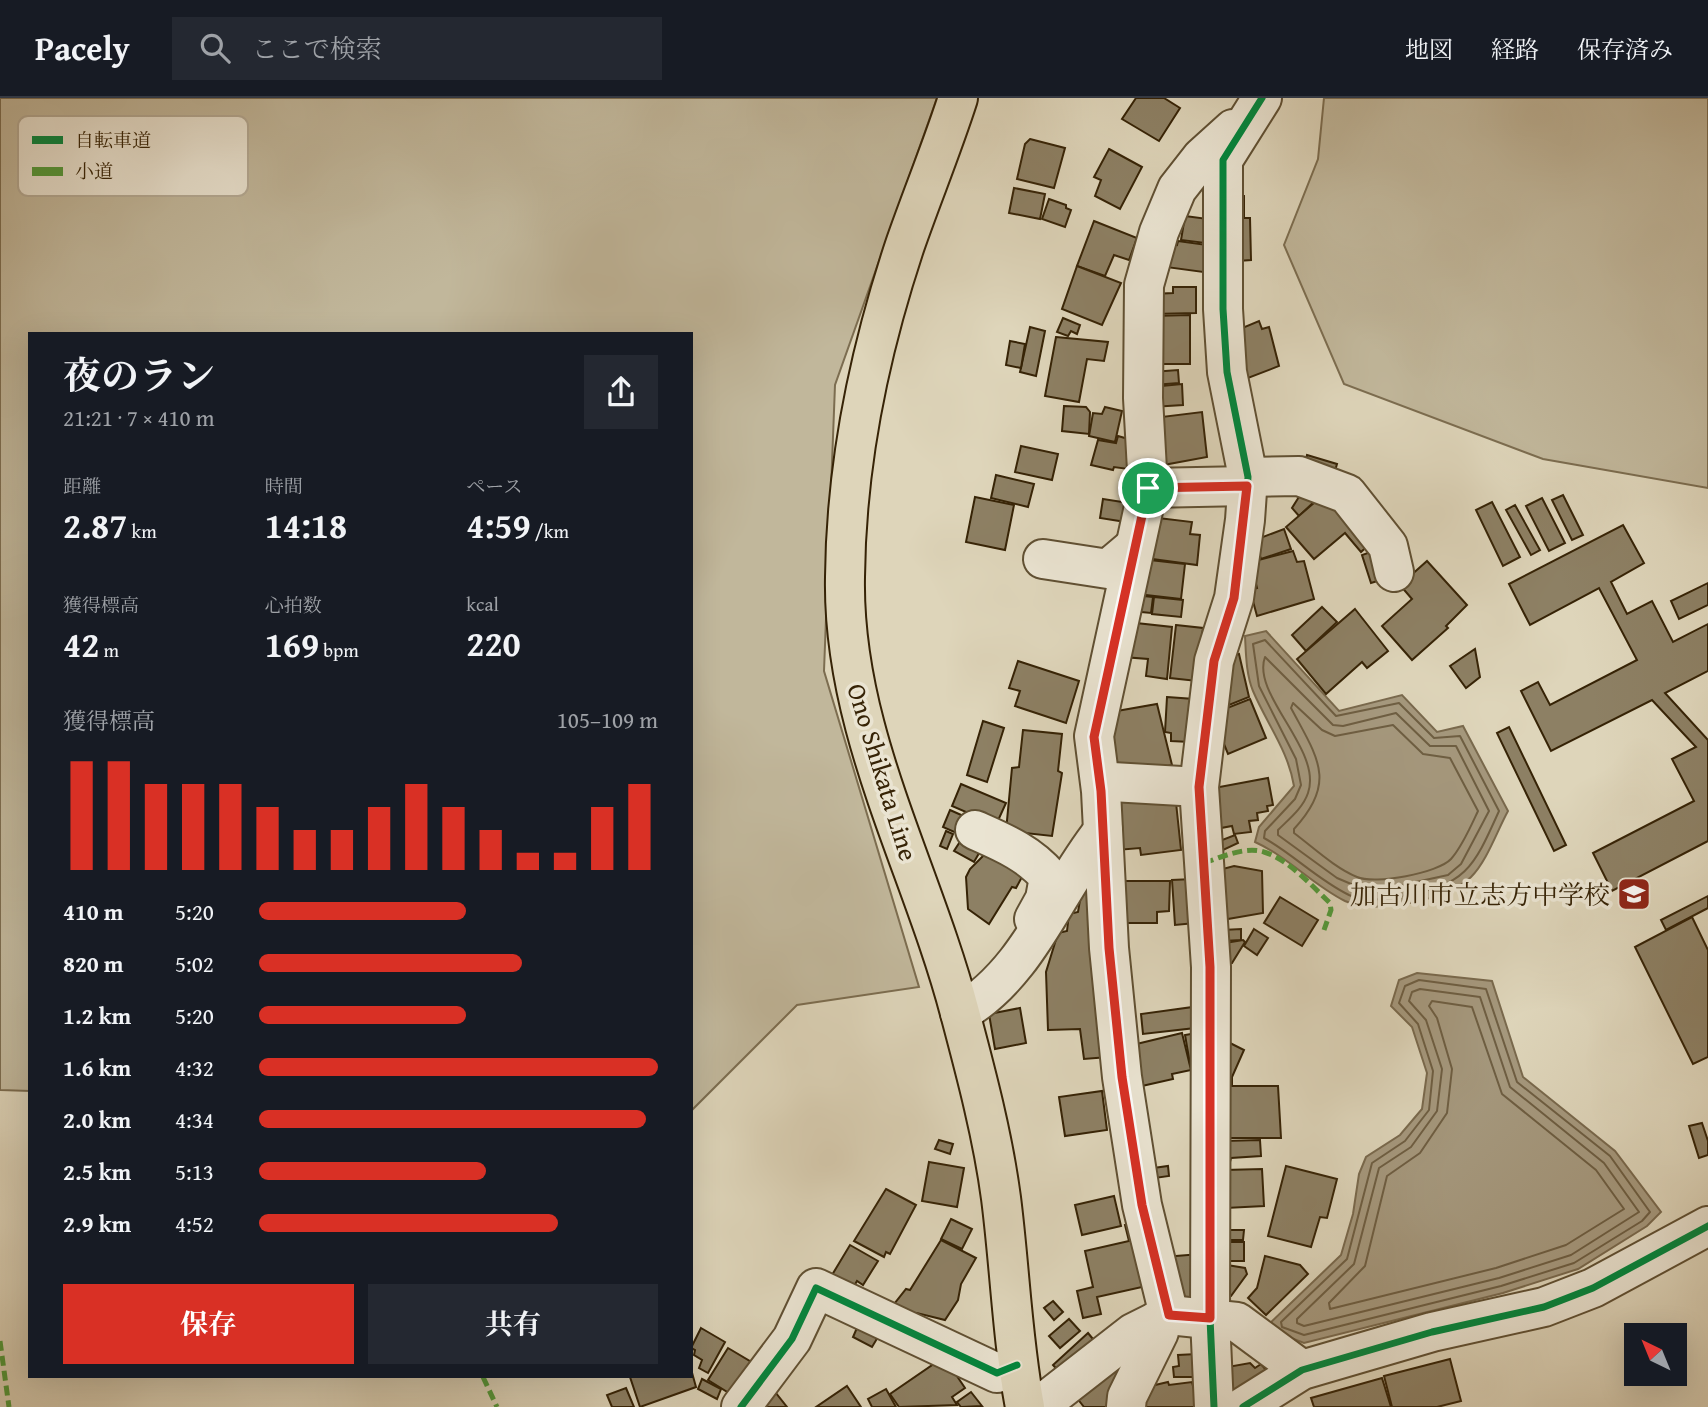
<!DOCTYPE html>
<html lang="ja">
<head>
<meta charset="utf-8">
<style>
	body { margin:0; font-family:"Gentium Book Plus","Noto Serif JP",serif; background:#242831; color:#f1f3f6; height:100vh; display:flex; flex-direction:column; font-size:26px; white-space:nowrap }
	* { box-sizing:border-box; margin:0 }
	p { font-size:23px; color:#9ea1a6 }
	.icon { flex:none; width:38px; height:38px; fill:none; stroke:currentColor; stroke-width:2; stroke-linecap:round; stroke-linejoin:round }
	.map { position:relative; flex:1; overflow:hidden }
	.panel { position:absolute; left:28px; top:234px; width:665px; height:1046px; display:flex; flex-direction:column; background:#171b24; border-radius:0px; box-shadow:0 7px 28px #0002 }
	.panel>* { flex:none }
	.needle { width:46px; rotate:317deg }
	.fabs { position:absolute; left:1624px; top:1225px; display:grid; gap:14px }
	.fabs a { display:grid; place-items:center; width:63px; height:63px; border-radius:0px; background:#171b24; box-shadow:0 7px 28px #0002; font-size:35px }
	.pin { position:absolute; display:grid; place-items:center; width:60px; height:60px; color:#fff; margin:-30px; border:4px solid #fff; border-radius:50%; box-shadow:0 2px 7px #0007 }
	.round { display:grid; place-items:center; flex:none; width:74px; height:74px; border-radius:0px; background:#242831 }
	.headline { display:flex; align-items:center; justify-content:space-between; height:119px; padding:0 35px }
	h1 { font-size:38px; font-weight:700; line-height:52px }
	.metrics { display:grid; grid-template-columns:repeat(3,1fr); gap:10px; height:119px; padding:7px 35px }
	.metrics div { display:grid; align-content:center }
	.metrics b { font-size:35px; font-weight:700 }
	.metrics small { font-size:19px; font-weight:400 }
	.metrics p { font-size:19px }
	.chart { height:196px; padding:14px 35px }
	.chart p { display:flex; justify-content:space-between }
	.chart svg { width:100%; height:126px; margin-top:7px; stroke:#d93025; stroke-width:6 }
	.button { display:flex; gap:14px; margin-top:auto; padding:14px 35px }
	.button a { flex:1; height:80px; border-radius:0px; background:#d93025; color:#fff; font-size:28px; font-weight:700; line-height:80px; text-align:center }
	.button a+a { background:#242831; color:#f1f3f6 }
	ul { padding:0 35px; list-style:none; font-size:23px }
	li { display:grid; grid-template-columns:112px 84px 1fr; align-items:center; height:52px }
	li i { height:18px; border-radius:9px; background:#d93025 }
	header { display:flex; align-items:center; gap:42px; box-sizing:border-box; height:98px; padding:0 35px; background:#171b24; border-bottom:2px solid #363941 }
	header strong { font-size:33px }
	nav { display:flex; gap:38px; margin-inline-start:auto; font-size:24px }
	.search { width:490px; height:63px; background:#242831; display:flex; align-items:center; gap:18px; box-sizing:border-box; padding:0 24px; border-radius:0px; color:#9ea1a6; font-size:26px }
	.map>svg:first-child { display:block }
</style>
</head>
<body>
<header>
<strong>Pacely</strong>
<div class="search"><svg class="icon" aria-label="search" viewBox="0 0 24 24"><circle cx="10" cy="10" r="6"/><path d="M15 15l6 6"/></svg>ここで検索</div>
<nav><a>地図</a><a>経路</a><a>保存済み</a></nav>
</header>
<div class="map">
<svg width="1708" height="1309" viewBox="0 0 1708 1309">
	<rect width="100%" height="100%" fill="#ded5ba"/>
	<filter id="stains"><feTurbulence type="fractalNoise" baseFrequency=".00286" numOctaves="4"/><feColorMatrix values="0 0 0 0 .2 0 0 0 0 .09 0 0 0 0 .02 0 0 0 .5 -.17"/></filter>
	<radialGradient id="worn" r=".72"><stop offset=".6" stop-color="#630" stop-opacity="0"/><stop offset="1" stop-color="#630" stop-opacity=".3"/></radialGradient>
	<g fill="#c1b79b" stroke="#7c6d50" stroke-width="2">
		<polygon points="0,0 937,0 835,287 824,573 919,889 797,907 691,1013 691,236 30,236 30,993 0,992"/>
		<polygon points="1324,0 1708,0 1708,390 1543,361 1344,286 1284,147 1318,61"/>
	</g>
	<g fill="#a5987d" stroke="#79694d" stroke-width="2">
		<path d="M1266,533L1339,613L1402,597L1437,634L1463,628L1508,713C1497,733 1487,763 1471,779C1448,802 1375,817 1345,803C1313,787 1288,759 1255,744L1259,729L1294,688C1288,652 1267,626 1253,593C1246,576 1246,556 1245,538Z"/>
		<polygon points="1417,875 1492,883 1523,979 1615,1053 1661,1114 1647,1128 1578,1171 1503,1195 1304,1245 1265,1230 1341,1157 1353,1116 1359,1076 1366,1059 1400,1037 1422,1011 1427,975 1412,929 1391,908 1399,882"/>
	</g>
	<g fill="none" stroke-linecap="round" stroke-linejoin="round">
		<g stroke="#6e5e42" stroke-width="2">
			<path d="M1265,542L1336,618L1399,605L1434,640L1460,638L1499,713C1473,771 1466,787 1401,798C1382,801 1367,805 1349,797C1318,782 1293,756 1264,740L1265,733L1295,701L1301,687L1296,661L1259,588L1253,546Z"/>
			<path d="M1265,559L1333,627L1343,628L1396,615L1430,648H1456L1489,713L1461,766L1448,777L1370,794L1337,780L1278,737V732C1289,721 1303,710 1308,695C1323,652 1251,597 1265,559Z"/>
			<path d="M1293,605L1322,632L1335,638L1393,627L1423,656L1450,660L1478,713C1471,728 1462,749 1451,761C1438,775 1375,787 1357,779C1335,770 1314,750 1294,735V731C1338,684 1317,659 1291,610Z"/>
			<polygon points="1419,882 1486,891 1517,984 1610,1058 1650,1114 1642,1123 1574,1165 1501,1188 1304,1237 1282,1229 1281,1224 1347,1161 1372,1065 1405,1043 1429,1012 1433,973 1418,926 1399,905 1405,888"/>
			<polygon points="1420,891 1480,899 1510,989 1604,1065 1639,1114 1571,1157 1499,1180 1304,1228 1297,1225 1297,1221 1354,1166 1379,1070 1411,1049 1437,1013 1442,971 1426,922 1409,903 1412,894"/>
			<polygon points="1432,903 1472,909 1502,996 1596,1072 1624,1111 1566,1147 1496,1170 1330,1211 1329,1205 1365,1168 1387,1078 1420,1055 1447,1015 1452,971 1437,920 1429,908"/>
		</g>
	</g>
	<g fill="#8d8064" stroke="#362306" stroke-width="2">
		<polygon points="1136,0 1164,0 1180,10 1159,43 1122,21"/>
		<polygon points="1030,41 1065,50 1054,90 1017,81 1025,46"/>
		<polygon points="1109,51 1142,69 1120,111 1095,98 1101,82 1094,79"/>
		<polygon points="1014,90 1045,96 1040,121 1009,115"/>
		<polygon points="1244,98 1244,120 1250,120 1251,162 1238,163 1235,99"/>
		<polygon points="1049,101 1066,107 1066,110 1071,112 1065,129 1042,121"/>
		<polygon points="1185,118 1208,121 1205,145 1181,142"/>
		<polygon points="1094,123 1137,140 1129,162 1114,157 1105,178 1077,168"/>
		<polygon points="1178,143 1207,147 1203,174 1166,169 1169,145 1177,147"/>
		<polygon points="1077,168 1121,185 1102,227 1062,211"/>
		<polygon points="1173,189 1196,189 1196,215 1153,216 1153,196 1173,195"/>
		<polygon points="1190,217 1190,266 1152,266 1152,218"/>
		<polygon points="1063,220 1080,227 1077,236 1071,233 1068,238 1057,234"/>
		<polygon points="1259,223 1262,231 1269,229 1279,268 1248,280 1235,233"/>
		<polygon points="1030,229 1045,233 1036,278 1020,274"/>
		<polygon points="1056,239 1108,244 1104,263 1087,261 1079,304 1045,298"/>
		<polygon points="1010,243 1025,246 1021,270 1006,267"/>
		<polygon points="1178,272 1179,285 1153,287 1152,274"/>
		<polygon points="1182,286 1183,307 1152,309 1151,289"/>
		<polygon points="1064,308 1086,309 1090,314 1089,336 1062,333"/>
		<polygon points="1105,309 1122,313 1115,344 1089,338 1093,315 1102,316"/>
		<polygon points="1202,314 1207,359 1158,368 1153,320"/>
		<polygon points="1118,338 1135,343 1128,371 1114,369 1113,372 1091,367 1098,342 1116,345"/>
		<polygon points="1021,348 1058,356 1052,382 1015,374"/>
		<polygon points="1307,357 1337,366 1333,380 1304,370"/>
		<polygon points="996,377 1034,386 1028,409 991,400"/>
		<polygon points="1302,394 1316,402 1299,418 1292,410"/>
		<polygon points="1563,397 1583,437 1572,442 1552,402"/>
		<polygon points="1322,398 1373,443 1361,454 1345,435 1314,461 1286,429"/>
		<polygon points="975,399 1014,407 1005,452 966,444"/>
		<polygon points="1542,400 1565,445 1549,453 1526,408"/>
		<polygon points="1103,401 1129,405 1126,424 1100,420"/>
		<polygon points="1492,404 1520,459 1503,468 1476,412"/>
		<polygon points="1515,407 1540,452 1531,457 1506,412"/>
		<polygon points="1150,419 1192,424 1190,436 1200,437 1197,467 1145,460"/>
		<polygon points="1623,427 1644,465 1611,484 1627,516 1652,503 1673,544 1708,526 1708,573 1665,595 1708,642 1708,743 1612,793 1593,755 1694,703 1672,661 1696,649 1652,602 1551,653 1521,593 1538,584 1550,607 1637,562 1599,490 1530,527 1509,486"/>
		<polygon points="1284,431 1291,451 1261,461 1255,442"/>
		<polygon points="1379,451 1387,480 1371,485 1362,457"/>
		<polygon points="1293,453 1297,464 1304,463 1314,501 1257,518 1250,492 1257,490 1251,464"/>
		<polygon points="1141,461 1185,466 1181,501 1137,496"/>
		<polygon points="1427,463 1467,507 1446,528 1448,530 1412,562 1382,528 1412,501 1400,487"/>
		<polygon points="1708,485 1708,507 1679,521 1671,503"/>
		<polygon points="1134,497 1153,499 1151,515 1131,513"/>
		<polygon points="1154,499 1183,502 1181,519 1152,516"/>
		<polygon points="1322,509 1337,524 1306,553 1292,537"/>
		<polygon points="1355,511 1388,553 1367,570 1362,564 1326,596 1297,561"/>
		<polygon points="1127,524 1172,529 1167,581 1146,578 1148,561 1123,559"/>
		<polygon points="1176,527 1203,530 1197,583 1170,580"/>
		<polygon points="1475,551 1480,579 1466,590 1450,568"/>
		<polygon points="1239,556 1249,599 1224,609 1227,558"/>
		<polygon points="1018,563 1079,583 1066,625 1015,608 1020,593 1009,590"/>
		<polygon points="1167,599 1194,601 1190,644 1171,643 1171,635 1165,634"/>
		<polygon points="1250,601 1266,640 1228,656 1215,624 1222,612"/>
		<polygon points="1157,606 1172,667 1117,681 1102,621 1117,613"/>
		<polygon points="983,623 1004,630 987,684 967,677"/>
		<polygon points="1509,629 1566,747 1554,753 1497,635"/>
		<polygon points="1023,632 1062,636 1058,673 1062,675 1052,738 1006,733 1012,670 1019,669"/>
		<polygon points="1268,680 1273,707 1267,708 1268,713 1257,715 1258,722 1249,723 1251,734 1234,736 1232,728 1221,730 1214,690"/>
		<polygon points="961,686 1006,705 996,727 952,708"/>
		<polygon points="1175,695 1181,752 1141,757 1140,750 1117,752 1111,702"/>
		<polygon points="950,712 968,720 961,737 943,729"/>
		<polygon points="946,733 953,736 947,751 940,748"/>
		<polygon points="1235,737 1238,745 1221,753 1217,744"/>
		<polygon points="963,739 982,750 974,764 954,753"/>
		<polygon points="993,748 1023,777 1016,790 1012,789 989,826 968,811 966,779 970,771"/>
		<polygon points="1234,768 1262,773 1263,815 1222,822 1219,772"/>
		<polygon points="1097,771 1108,959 1084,961 1080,931 1048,932 1046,874 1058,835 1067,833 1069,816 1078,814 1085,772"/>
		<polygon points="1193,781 1195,825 1175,827 1172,782"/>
		<polygon points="1117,783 1170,783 1169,813 1157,814 1157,825 1116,825"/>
		<polygon points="1708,798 1708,810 1666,832 1661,822"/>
		<polygon points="1280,799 1318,822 1302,848 1264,825"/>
		<polygon points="1692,819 1708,852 1708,959 1693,966 1635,849"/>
		<polygon points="1241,831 1241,842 1223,843 1223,832"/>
		<polygon points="1254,831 1268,840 1257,857 1244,848"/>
		<polygon points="1243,842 1245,844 1232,865 1223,866 1225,845"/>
		<polygon points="1193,909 1195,930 1143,936 1141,916"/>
		<polygon points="1020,910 1026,945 995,951 989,916"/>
		<polygon points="1182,935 1191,972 1172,976 1173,981 1133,990 1124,949"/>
		<polygon points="1197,935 1199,965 1190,966 1185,937"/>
		<polygon points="1230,945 1244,952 1232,979 1232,988 1225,989"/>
		<polygon points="1230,988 1278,988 1281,1040 1225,1040"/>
		<polygon points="1102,993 1107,1032 1065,1038 1059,999"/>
		<polygon points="1702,1025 1708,1043 1708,1057 1699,1060 1689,1028"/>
		<polygon points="939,1042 953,1046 950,1056 935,1051"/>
		<polygon points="1260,1042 1261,1058 1231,1060 1230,1064 1224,1064 1223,1043"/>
		<polygon points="929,1064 964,1070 957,1109 922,1103"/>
		<polygon points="1168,1068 1169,1078 1148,1081 1146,1071"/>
		<polygon points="1286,1068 1337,1081 1327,1120 1320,1119 1311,1149 1268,1138"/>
		<polygon points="1262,1071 1264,1108 1226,1110 1225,1072"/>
		<polygon points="886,1091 916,1107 890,1156 886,1154 884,1159 854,1143"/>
		<polygon points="1114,1098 1121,1128 1082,1137 1075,1107"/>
		<polygon points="951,1121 972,1131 962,1151 941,1141"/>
		<polygon points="1138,1124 1151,1187 1097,1199 1101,1216 1083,1220 1077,1193 1093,1189 1085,1153 1129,1143 1125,1127"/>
		<polygon points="1225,1132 1244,1132 1243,1142 1225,1142"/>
		<polygon points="941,1142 976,1160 961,1186 958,1202 945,1222 917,1215 910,1221 891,1210 906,1191 910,1192"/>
		<polygon points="1226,1144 1244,1144 1244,1163 1225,1163"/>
		<polygon points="850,1147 878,1163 863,1187 857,1183 850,1195 829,1182"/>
		<polygon points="1200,1156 1200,1206 1176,1212 1164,1159"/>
		<polygon points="1265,1158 1300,1167 1308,1176 1266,1217 1248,1200 1257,1190"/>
		<polygon points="1227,1167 1245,1170 1247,1176 1231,1198 1223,1198"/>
		<polygon points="1053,1203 1063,1214 1054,1222 1044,1210"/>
		<polygon points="1069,1221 1080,1233 1060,1250 1049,1238"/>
		<polygon points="860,1223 881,1234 872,1249 853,1239"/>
		<polygon points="701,1230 725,1244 708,1275 699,1270 702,1262 694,1257 695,1252 691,1250"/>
		<polygon points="1088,1235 1097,1246 1062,1277 1053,1267"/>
		<polygon points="728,1250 753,1265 737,1300 708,1282"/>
		<polygon points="1128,1252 1110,1309 1084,1309 1073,1295"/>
		<polygon points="1197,1256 1197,1279 1174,1279 1173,1269 1179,1268 1178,1257"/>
		<polygon points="944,1259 965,1290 952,1299 957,1307 899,1309 890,1296"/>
		<polygon points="1450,1261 1461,1303 1437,1309 1392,1309 1384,1278"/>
		<polygon points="1250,1265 1255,1270 1261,1266 1274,1281 1226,1304 1222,1270"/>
		<polygon points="691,1271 696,1289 640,1309 630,1279 691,1279"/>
		<polygon points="1382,1280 1391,1309 1314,1309 1311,1300"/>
		<polygon points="702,1281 721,1291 717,1301 698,1291"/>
		<polygon points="1168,1284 1169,1287 1192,1284 1198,1309 1142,1309 1138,1291"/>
		<polygon points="847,1288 861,1309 816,1309"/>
		<polygon points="626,1290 634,1309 612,1309 607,1297"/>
		<polygon points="772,1290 787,1309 758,1309"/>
		<polygon points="886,1291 896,1309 872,1309 868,1301"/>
		<polygon points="971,1294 982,1308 961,1309 957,1304"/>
	</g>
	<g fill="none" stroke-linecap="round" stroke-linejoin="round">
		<defs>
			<g id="minor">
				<polyline points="1248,379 1299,378 1347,396 1388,448 1394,474"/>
				<polyline points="1148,390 1247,388"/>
				<polyline points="1043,461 1108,471 1134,449"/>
				<polyline points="1100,679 1112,684 1199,689"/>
				<path d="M975,732C1002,744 1029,755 1049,779L1045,801L1034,821"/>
				<path d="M960,915C1030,874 1054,794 1103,733"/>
				<polyline points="1169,1217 1142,1107 1122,979 1109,850 1101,693 1094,638 1148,390 1143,300 1144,187 1159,134 1177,91 1202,59 1233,31"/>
				<polyline points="741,1309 792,1241 816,1190 997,1275 1017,1267"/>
				<polyline points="1038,1309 1133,1235 1169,1217 1237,1224 1302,1272"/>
				<polyline points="1126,1309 1127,1299 1159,1234 1158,1222"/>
				<polyline points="1214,1309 1210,1220 1211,869 1199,689 1214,563 1234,500 1245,422 1248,379 1227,274 1223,211 1223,62 1262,0"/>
				<polyline points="1243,1309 1302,1272 1432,1234 1544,1209 1593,1190 1708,1128"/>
			</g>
			<path id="major" d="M958,0C942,50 922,98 905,147C869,255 846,365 845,479C842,633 922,770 960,915C976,975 993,1039 1001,1100C1010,1170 1012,1240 1025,1309"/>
		</defs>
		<use href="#minor" stroke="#605033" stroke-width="42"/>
		<use href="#major" stroke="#362306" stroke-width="42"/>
		<use href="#minor" stroke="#eae4d2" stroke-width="38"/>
		<use href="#major" stroke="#ded5ba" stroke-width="38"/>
		<g stroke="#519b3a" stroke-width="5" stroke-dasharray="10 5" stroke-linecap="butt">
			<path d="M1204,765C1222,759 1245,748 1264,754C1288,761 1312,788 1330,805L1331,812L1324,832"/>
			<polyline points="0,1243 9,1309"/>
			<polyline points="483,1279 497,1309"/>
		</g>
		<defs>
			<g id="cycleway">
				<polyline points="741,1309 792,1241 816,1190 997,1275 1017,1267"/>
				<polyline points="1214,1309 1210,1220 1211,869 1199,689 1214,563 1234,500 1245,422 1248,379 1227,274 1223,211 1223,62 1262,0"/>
				<polyline points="1243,1309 1302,1272 1432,1234 1544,1209 1593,1190 1708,1128"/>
			</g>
		</defs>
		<use href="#cycleway" stroke="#eae4d2" stroke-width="11"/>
		<use href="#cycleway" stroke="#00873e" stroke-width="7"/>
	</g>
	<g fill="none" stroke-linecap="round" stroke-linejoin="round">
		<defs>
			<polygon id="route" points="1247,388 1234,500 1214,563 1199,689 1210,869 1210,1220 1169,1217 1142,1107 1122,979 1109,850 1101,693 1094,639 1148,390"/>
		</defs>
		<use href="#route" stroke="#fff" stroke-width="14"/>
		<use href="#route" stroke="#d93025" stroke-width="9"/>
	</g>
	<defs>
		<symbol id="school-square" viewBox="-11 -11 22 22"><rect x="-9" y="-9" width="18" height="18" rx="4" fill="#8f2418" stroke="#eae4d2"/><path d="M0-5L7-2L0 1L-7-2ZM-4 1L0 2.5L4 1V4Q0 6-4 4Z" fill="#fff"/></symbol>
	</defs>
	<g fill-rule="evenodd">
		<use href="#school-square" x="1615" y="777" width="38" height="38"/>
	</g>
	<g text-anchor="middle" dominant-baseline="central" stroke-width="7" stroke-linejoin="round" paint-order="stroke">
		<g font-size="26" fill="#362306" stroke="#eae4d2">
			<text transform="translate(883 674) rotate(73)">Ono Shikata Line</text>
		</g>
		<g font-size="26" fill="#362306" stroke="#eae4d2" text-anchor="end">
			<text x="1610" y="796">加古川市立志方中学校</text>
		</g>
	</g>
	<rect x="18" y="18" width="230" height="80" rx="10" fill="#eae4d2" stroke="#b4aa95" stroke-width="2"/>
	<rect x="32" y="38" width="31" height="8" fill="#00873e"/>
	<rect x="32" y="69" width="31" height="9" fill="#519b3a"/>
	<g font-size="19" fill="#362306">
		<text x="75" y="49">自転車道</text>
		<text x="75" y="80">小道</text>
	</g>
	<rect width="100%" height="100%" filter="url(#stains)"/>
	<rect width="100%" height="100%" fill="url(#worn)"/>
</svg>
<div class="fabs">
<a><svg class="needle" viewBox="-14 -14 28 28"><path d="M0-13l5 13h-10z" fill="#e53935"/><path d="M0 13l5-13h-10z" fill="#9ea1a6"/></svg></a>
</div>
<div class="pin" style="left:1148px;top:390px;background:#1e9e55"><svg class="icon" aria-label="arrive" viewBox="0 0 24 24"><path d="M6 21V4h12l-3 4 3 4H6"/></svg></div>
<section class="panel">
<div class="headline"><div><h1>夜のラン</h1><p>21:21 · 7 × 410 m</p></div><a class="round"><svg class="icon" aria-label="share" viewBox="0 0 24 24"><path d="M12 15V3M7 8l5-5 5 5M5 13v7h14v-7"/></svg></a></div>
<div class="metrics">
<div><p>距離</p><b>2.87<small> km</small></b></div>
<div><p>時間</p><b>14:18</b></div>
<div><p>ペース</p><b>4:59<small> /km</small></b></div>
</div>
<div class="metrics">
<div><p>獲得標高</p><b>42<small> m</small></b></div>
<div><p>心拍数</p><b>169<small> bpm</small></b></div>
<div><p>kcal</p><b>220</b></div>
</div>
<div class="chart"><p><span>獲得標高</span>105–109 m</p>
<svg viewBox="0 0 160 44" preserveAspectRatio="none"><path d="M5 44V6M15 44V6M25 44V14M35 44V14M45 44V14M55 44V22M65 44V30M75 44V30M85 44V22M95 44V14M105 44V22M115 44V30M125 44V38M135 44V38M145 44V22M155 44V14"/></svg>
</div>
<ul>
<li><b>410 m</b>5:20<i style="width:52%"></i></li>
<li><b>820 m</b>5:02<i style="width:66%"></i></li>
<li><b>1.2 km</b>5:20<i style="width:52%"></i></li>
<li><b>1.6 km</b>4:32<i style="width:100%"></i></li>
<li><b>2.0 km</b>4:34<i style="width:97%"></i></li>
<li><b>2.5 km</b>5:13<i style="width:57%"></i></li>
<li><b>2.9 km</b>4:52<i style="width:75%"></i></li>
</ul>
<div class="button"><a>保存</a><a>共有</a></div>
</section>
</div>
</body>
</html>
